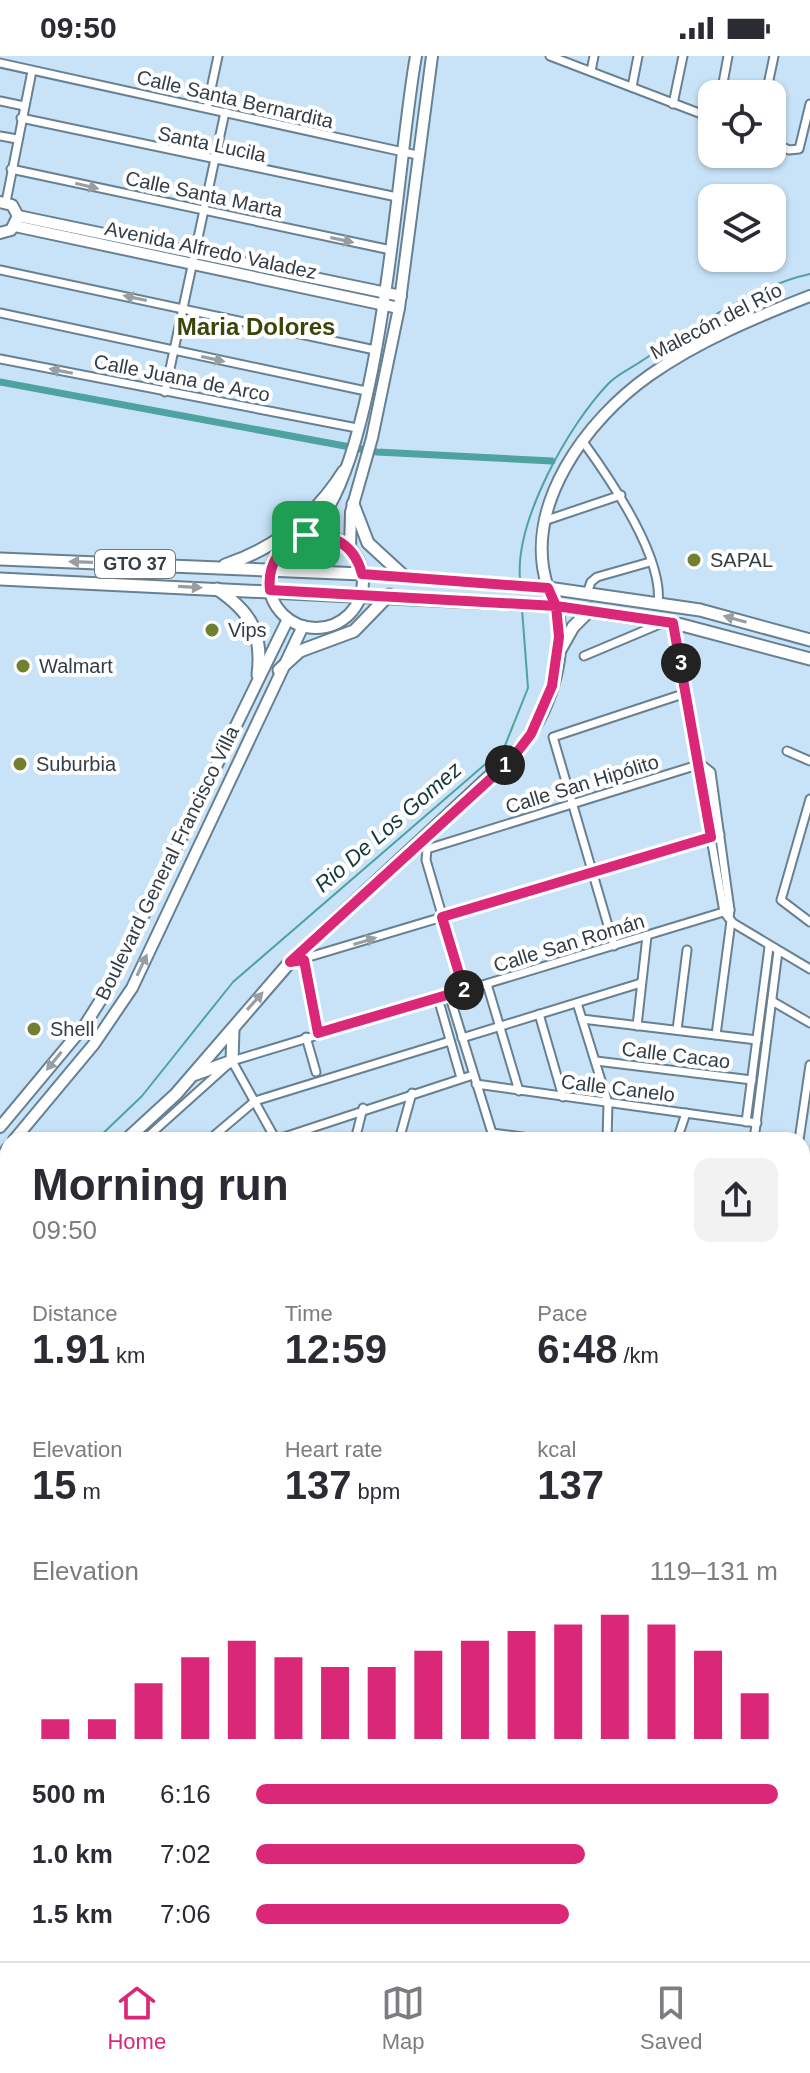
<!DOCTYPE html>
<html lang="en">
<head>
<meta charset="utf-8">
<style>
	body { margin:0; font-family:Helvetica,sans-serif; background:#f2f2f3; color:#2b2b33; height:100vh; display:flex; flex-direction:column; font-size:30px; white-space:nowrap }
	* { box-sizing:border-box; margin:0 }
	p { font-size:26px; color:#7c7c81 }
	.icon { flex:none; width:44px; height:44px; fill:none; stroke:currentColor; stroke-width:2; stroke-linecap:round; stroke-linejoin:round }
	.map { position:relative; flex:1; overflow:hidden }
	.panel { position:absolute; left:0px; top:1076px; width:810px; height:830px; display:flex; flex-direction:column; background:#fff; border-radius:24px 24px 0 0; box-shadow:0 2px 6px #0004 }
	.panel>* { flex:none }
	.fabs { position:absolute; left:698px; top:24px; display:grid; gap:16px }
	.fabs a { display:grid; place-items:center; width:88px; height:88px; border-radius:16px; background:#fff; box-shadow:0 2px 6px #0004; font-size:40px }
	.pin { position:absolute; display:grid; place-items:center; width:68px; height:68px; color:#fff; margin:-34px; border-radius:16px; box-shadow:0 4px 12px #0006 }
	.km { position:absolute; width:40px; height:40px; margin:-20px; border-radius:50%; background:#222; color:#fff; font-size:22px; line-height:40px; text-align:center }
	.round { display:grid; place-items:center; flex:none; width:84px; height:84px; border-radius:16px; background:#f2f2f3 }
	.head { display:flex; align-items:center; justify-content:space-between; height:136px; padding:0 32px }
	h1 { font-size:44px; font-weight:700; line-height:60px }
	.metrics { display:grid; grid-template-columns:repeat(3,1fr); gap:12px; height:136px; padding:8px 32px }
	.metrics div { display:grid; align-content:center }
	.metrics b { font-size:40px; font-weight:700 }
	.metrics small { font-size:22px; font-weight:400 }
	.metrics p { font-size:22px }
	.chart { height:224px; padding:16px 32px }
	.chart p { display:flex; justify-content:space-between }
	.chart svg { width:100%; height:144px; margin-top:8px; stroke:#db2777; stroke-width:6 }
	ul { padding:0 32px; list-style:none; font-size:26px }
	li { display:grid; grid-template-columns:128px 96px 1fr; align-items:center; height:60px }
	li i { height:20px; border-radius:10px; background:#db2777 }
	.status { display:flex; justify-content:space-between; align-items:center; height:56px; padding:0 40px; background:#fff; direction:ltr }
	.status svg { height:22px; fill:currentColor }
	.menu { display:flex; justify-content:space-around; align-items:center; height:112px; border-top:2px solid #e1e1e2; background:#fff; font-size:22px; color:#7c7c81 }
	.menu a { display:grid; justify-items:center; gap:4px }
	.menu .on { color:#db2777 }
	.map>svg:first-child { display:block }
</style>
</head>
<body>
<div class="status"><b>09:50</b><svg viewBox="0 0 49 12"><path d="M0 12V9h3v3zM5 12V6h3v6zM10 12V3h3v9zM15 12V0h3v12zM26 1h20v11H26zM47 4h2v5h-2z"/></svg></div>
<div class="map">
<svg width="810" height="1905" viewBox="0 0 810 1905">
	<defs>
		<pattern id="park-tufts" width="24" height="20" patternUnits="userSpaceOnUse" patternTransform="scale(2)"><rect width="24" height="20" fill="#b1addd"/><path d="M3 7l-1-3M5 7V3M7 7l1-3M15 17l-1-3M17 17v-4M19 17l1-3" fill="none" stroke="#918eb5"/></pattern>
	</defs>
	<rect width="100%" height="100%" fill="#c8e3f8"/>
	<polygon fill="url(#park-tufts)" points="0,1779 8,1783 8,1898 94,1898 94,1905 0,1905"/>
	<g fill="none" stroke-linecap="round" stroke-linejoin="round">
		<g stroke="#4ea3a0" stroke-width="2">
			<path d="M520,523C515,465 568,370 608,328C617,318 632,312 643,304C691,273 754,230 810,218"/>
			<polyline points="96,1084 142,1040 233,926 504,692 528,632 522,553"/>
			<polyline points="318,1898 320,1905"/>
		</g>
		<polyline stroke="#4ea3a0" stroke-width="7" points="0,326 377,396 552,405"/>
		<defs>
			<g id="street">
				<polyline points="550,0 712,62"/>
				<polyline points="0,7 417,99"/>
				<polyline points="591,15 594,0"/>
				<polyline points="632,31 638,0"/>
				<polyline points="721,38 728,0"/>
				<polyline points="766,38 774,0"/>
				<polyline points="0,45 24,50"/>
				<polyline points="673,48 683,0"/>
				<polyline points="207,52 218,0"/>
				<polyline points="21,62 397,141"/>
				<polyline points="0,80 17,83"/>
				<polyline points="772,86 789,94 799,93 810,48"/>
				<polyline points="11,113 391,194"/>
				<polyline points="6,146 32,15"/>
				<polyline points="0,214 375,294"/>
				<polyline points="0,257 366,335"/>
				<polyline points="0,303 357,372"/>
				<polyline points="165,336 225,56"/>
				<path d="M584,387C610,423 664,502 658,548"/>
				<polyline points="544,465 621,439"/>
				<polyline points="587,537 591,526 597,521 650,506"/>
				<polyline points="673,567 724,856 733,867 810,913"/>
				<polyline points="584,600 660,568"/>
				<polyline points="787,695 810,705"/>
				<polyline points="810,743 781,844 810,866"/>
				<polyline points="614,890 553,681 686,637"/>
				<polyline points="304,904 318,977"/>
				<polyline points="292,906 720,778"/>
				<polyline points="487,928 519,1035"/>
				<polyline points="464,934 426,804 427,793 701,708 711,716 730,854 729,862"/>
				<polyline points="449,938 492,1077 491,1084"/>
				<polyline points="438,942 461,1022"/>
				<polyline points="772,945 810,967"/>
				<polyline points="577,947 608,1047 607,1084"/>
				<polyline points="539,958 563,1041"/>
				<polyline points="582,963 757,984"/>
				<polyline points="637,970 647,880"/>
				<polyline points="677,974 687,894"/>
				<polyline points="716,979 731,865"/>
				<polyline points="306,981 316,1016"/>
				<polyline points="462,982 641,927"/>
				<polyline points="232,1005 276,1084"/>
				<polyline points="596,1005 752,1024"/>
				<polyline points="476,1028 757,1067"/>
				<polyline points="746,1066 769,891"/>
				<polyline points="492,1077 545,1084"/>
				<polyline points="144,1084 232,1005 730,854"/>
				<polyline points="209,1084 255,1045 450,985"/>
				<polyline points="275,1084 473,1019"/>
				<polyline points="355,1084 363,1052"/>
				<polyline points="399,1084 412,1037"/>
				<polyline points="677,1084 686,1057"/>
				<polyline points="754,1084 778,895"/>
				<polyline points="799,1084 810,1009"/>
				<polyline points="802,1117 810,1119"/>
				<polyline points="802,1159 810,1160"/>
				<polyline points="802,1170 810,1171"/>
				<polyline points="802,1253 810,1254"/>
				<polyline points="802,1356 810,1330"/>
				<polyline points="802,1582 810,1554"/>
				<polyline points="802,1811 810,1785"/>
				<polyline points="147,1898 150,1905"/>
				<polyline points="219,1898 222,1905"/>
				<polyline points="282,1898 285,1905"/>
				<polyline points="428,1905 430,1898"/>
				<polyline points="498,1905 500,1898"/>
				<polyline points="566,1905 568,1898"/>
				<polyline points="638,1905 640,1898"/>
				<polyline points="707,1905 709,1898"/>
				<polyline points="773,1905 775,1898"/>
			</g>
			<g id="secondary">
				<polyline points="0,146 12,149 18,160 11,174 0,177"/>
				<polyline points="18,160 401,240"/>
				<polyline points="15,170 399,252"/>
				<circle cx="316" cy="525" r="47"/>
				<path d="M306,479C382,421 397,100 416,0"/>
				<polyline points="354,498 350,492 351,456 372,382 399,252 432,0"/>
				<path d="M548,532C521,451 587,363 650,319C698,285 756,261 810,240"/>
				<polyline points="0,1071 85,969 107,934 288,563"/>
				<polyline points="14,1084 94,988 132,932 303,570"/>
				<polyline points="0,1103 8,1092"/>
				<polyline points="0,1250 8,1253"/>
				<polyline points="0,1265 8,1268"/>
				<polyline points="802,1492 810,1495"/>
				<polyline points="802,1512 810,1514"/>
				<polyline points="366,1898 369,1905"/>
			</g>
			<g id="primary">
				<polyline points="353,448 368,487 405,521"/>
				<polyline points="0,503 362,518 548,532 700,554 810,584"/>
				<path d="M225,509C276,492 315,461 344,415"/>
				<polyline points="0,523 556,550 682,569 810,603"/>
				<path d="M217,533C251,556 263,577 258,619"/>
				<polyline points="560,594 573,571 590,554"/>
				<polyline points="279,614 300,595 354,575 389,539"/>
				<polyline points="196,1018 232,1005 233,973"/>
				<path d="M126,1084L176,1038L290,906L522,690C552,650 570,592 554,544"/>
				<polyline points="0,1278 8,1302"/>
				<polyline points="0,1673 8,1667"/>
				<polyline points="297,1898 300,1905"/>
				<polyline points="351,1898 353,1905"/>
				<polyline points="742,1898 765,1905"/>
				<polyline points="802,1898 810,1900"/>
			</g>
		</defs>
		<use href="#street" stroke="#678092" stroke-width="11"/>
		<use href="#secondary" stroke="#678092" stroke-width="14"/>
		<use href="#primary" stroke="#678092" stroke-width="15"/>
		<use href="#street" stroke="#fff" stroke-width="7"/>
		<use href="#secondary" stroke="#fff" stroke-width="10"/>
		<use href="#primary" stroke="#fff" stroke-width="11"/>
	</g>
	<defs><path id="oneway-solid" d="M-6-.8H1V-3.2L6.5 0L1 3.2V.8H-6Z" transform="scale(2)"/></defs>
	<g fill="#999ea2">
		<use href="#oneway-solid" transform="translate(87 130) rotate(13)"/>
		<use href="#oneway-solid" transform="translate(342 184) rotate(12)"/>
		<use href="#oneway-solid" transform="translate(135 242) rotate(-168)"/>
		<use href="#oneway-solid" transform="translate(213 303) rotate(12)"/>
		<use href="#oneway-solid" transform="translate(61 315) rotate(-169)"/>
		<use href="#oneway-solid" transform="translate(81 506) rotate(-178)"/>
		<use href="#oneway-solid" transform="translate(190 531) rotate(3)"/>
		<use href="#oneway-solid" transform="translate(735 563) rotate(-164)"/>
		<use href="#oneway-solid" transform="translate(365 885) rotate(-17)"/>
		<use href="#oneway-solid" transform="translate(142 909) rotate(-65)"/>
		<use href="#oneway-solid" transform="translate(255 945) rotate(-48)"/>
		<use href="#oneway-solid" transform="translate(54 1005) rotate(129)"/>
	</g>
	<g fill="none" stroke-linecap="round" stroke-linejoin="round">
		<defs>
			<path id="route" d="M306,479C281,487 267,508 270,534L556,550L559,581L552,630L531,678L511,704L290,906L304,904L318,977L464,934L442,861L711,781L673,567L556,550L548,532L362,518C355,490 334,477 306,479"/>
		</defs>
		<use href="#route" stroke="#fff" stroke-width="16"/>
		<use href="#route" stroke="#db2777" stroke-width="10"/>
	</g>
	<g fill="#70802f" stroke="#fff" stroke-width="3">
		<circle cx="694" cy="504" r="8"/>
		<circle cx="212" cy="574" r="8"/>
		<circle cx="23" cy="610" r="8"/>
		<circle cx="20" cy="708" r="8"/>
		<circle cx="34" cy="973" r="8"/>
	</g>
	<g text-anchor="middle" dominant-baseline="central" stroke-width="8" stroke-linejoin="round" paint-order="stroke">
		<rect fill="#fff" stroke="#70787e" stroke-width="2" x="95" y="494" width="80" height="28" rx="6"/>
		<g font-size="18" font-weight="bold" fill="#333e46">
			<text x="135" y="508">GTO 37</text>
		</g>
		<g font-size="20" fill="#333e46" stroke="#fff">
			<text transform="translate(235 43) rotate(13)">Calle Santa Bernardita</text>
			<text transform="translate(212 88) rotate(12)">Santa Lucila</text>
			<text transform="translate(204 138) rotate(12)">Calle Santa Marta</text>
			<text transform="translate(211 194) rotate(12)">Avenida Alfredo Valadez</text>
			<text transform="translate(716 265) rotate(-27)">Malecón del Río</text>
			<text transform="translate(182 322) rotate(11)">Calle Juana de Arco</text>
			<text transform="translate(582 728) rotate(-17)">Calle San Hipólito</text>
			<text transform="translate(167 807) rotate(-64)">Boulevard General Francisco Villa</text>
			<text transform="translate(569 887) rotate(-17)">Calle San Román</text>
			<text transform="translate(676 999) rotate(7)">Calle Cacao</text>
			<text transform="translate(618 1032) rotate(7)">Calle Canelo</text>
		</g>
		<g font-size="20" fill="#333e46" stroke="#fff" text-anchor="start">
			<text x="710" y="504">SAPAL</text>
			<text x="228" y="574">Vips</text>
			<text x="39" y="610">Walmart</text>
			<text x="36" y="708">Suburbia</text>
			<text x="50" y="973">Shell</text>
		</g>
		<g font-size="22" font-style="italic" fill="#113a39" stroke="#fff">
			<text transform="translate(388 771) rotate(-41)">Rio De Los Gomez</text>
		</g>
		<g font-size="24" font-weight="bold" fill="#3a450a" stroke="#fff">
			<text x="256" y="270">Maria Dolores</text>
		</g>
	</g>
</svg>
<div class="fabs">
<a><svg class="icon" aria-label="locate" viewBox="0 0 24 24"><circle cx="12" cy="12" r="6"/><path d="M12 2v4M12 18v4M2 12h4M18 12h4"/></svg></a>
<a><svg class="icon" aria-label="layers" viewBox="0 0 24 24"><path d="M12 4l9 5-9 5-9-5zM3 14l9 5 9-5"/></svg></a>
</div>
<div class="pin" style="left:306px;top:479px;background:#1e9e55"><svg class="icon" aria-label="arrive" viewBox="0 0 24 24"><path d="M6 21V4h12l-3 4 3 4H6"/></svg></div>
<b class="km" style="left:505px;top:709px">1</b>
<b class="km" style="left:464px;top:934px">2</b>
<b class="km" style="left:681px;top:607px">3</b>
<section class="panel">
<div class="head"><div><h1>Morning run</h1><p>09:50</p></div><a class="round"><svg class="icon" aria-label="share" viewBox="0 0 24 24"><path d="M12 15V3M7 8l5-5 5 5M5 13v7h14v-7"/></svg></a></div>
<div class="metrics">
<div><p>Distance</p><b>1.91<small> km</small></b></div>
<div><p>Time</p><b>12:59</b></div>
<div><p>Pace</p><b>6:48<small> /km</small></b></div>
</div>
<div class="metrics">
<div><p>Elevation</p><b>15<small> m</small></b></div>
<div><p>Heart rate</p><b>137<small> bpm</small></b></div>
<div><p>kcal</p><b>137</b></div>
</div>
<div class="chart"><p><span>Elevation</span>119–131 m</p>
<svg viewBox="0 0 160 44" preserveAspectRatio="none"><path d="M5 44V38M15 44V38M25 44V27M35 44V19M45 44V14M55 44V19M65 44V22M75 44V22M85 44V17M95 44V14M105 44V11M115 44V9M125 44V6M135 44V9M145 44V17M155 44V30"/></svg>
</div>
<ul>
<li><b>500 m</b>6:16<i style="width:100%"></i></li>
<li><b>1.0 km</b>7:02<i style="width:63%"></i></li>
<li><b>1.5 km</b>7:06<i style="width:60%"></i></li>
</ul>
</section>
</div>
<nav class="menu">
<a class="on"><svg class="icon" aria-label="home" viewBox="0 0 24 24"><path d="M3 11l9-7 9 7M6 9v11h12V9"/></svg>Home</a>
<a><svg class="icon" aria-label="map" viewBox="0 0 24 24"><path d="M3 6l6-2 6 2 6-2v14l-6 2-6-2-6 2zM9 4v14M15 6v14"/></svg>Map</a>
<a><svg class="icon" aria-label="saved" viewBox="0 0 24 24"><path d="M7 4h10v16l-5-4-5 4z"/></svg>Saved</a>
</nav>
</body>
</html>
